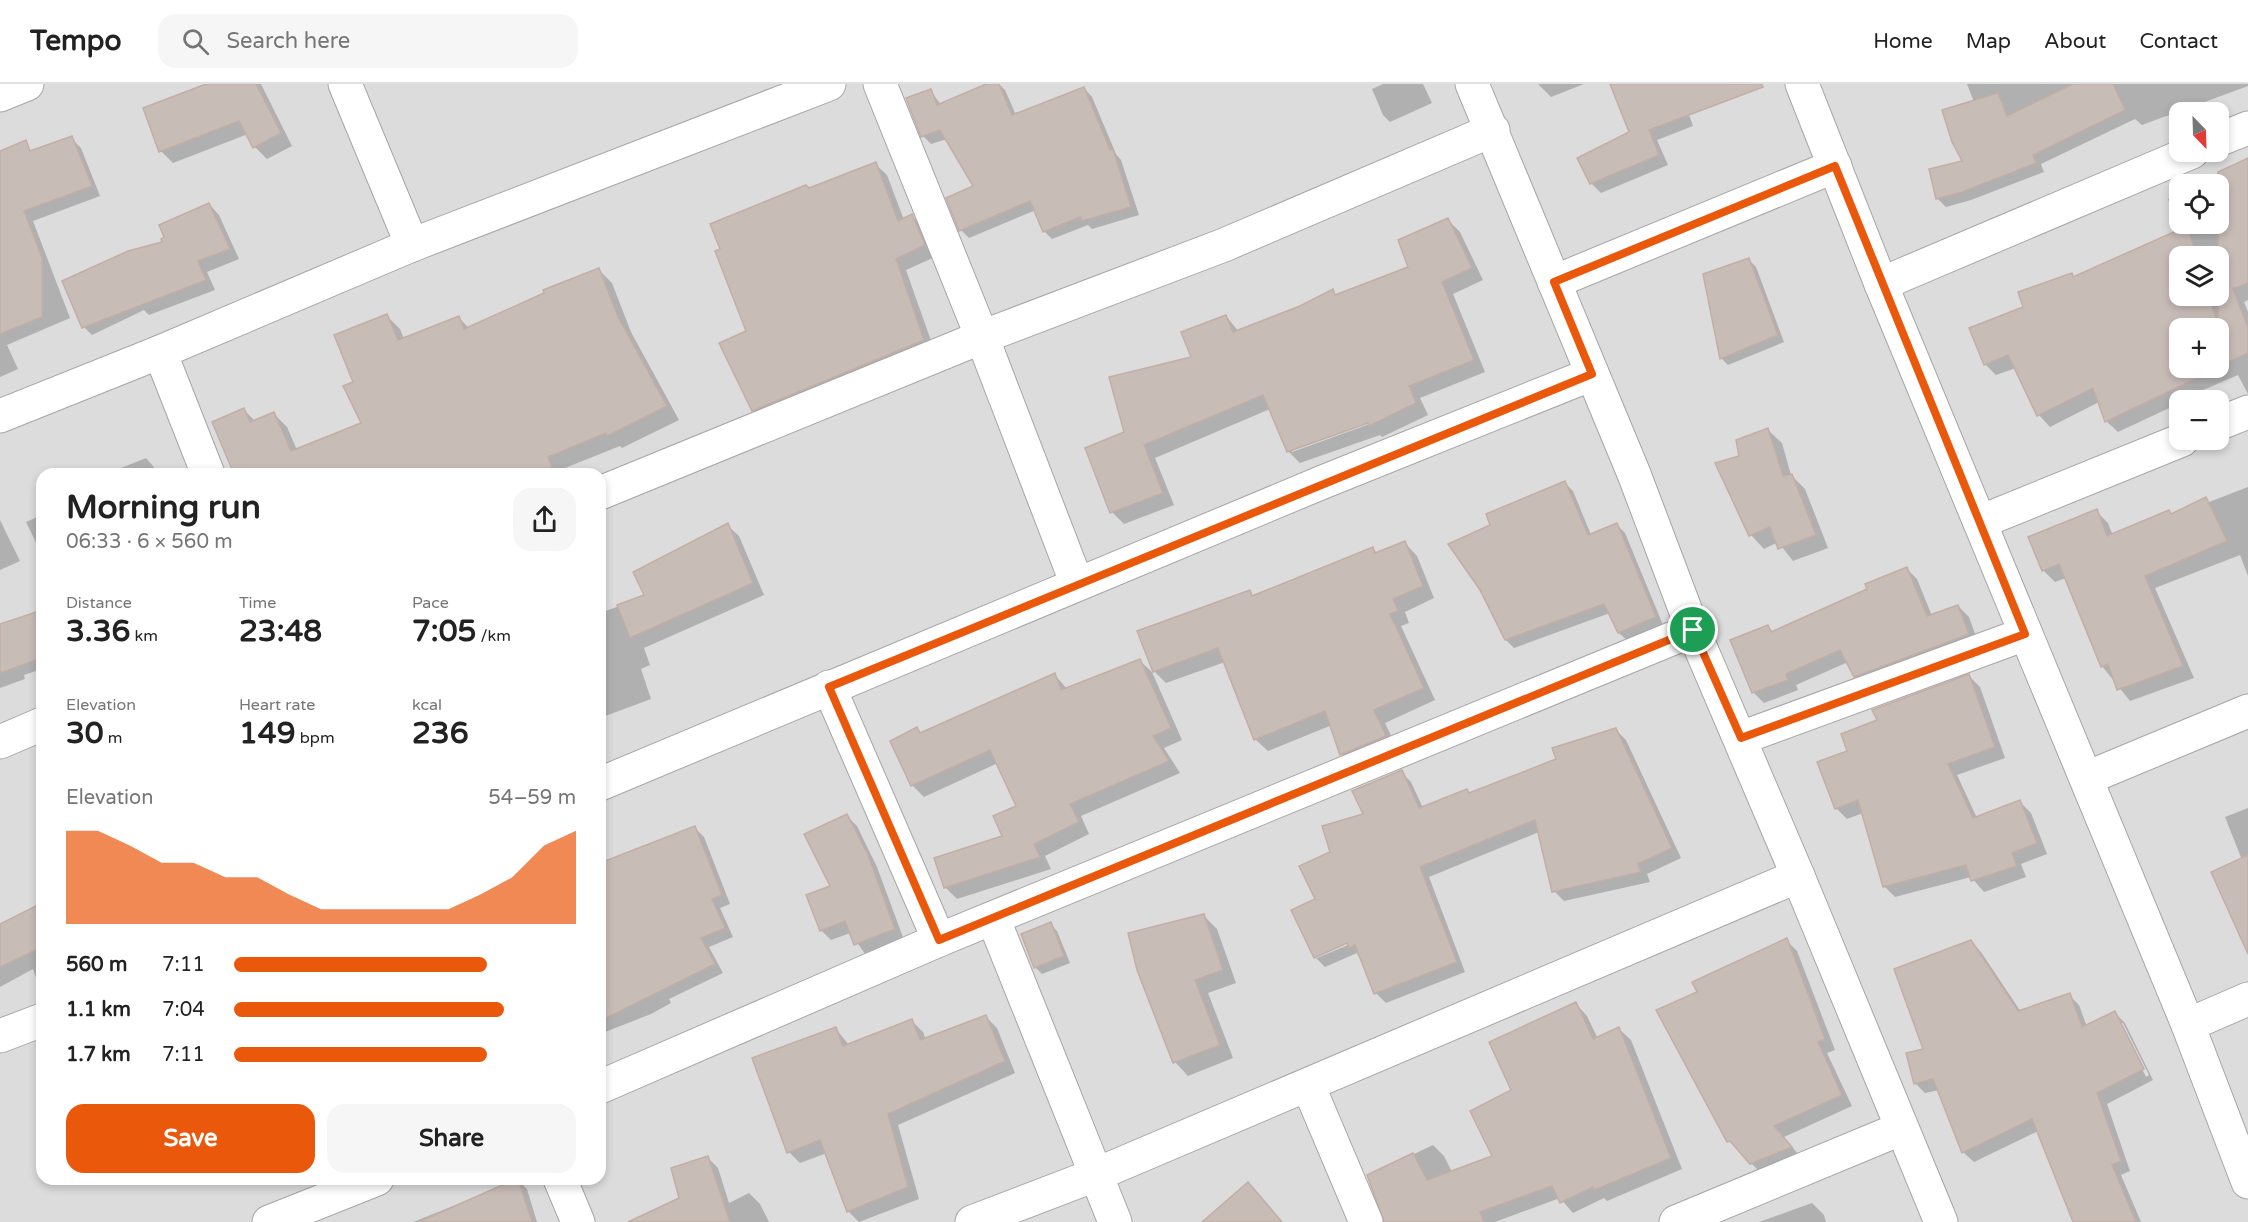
<!DOCTYPE html>
<html lang="en">
<head>
<meta charset="utf-8">
<style>
	body { margin:0; font-family:"Varela Round",sans-serif; background:#f6f6f6; color:#222; height:100vh; display:flex; flex-direction:column; font-size:22px; white-space:nowrap }
	* { box-sizing:border-box; margin:0 }
	p { font-size:20px; color:#767676 }
	.icon { flex:none; width:33px; height:33px; fill:none; stroke:currentColor; stroke-width:2; stroke-linecap:round; stroke-linejoin:round }
	.map { position:relative; flex:1; overflow:hidden }
	.panel { position:absolute; left:36px; top:384px; width:570px; height:717px; display:flex; flex-direction:column; background:#fff; border-radius:18px; box-shadow:0 3px 9px #0003 }
	.panel>* { flex:none }
	.needle { width:39px; rotate:157deg }
	.buttons { position:absolute; left:2169px; top:18px; display:grid; gap:12px }
	.buttons a { display:grid; place-items:center; width:60px; height:60px; border-radius:12px; background:#fff; box-shadow:0 3px 9px #0003; font-size:30px }
	.pin { position:absolute; display:grid; place-items:center; width:51px; height:51px; color:#fff; margin:-26px; border:3px solid #fff; border-radius:50%; box-shadow:0 2px 6px #0007 }
	.round { display:grid; place-items:center; flex:none; width:63px; height:63px; border-radius:18px; background:#f6f6f6 }
	.head { display:flex; align-items:center; justify-content:space-between; height:102px; padding:0 30px }
	h1 { font-size:33px; font-weight:700; line-height:45px }
	.stats { display:grid; grid-template-columns:repeat(3,1fr); gap:9px; height:102px; padding:6px 30px }
	.stats div { display:grid; align-content:center }
	.stats b { font-size:30px; font-weight:700 }
	.stats small { font-size:16px; font-weight:400 }
	.stats p { font-size:16px }
	.chart { height:168px; padding:12px 30px }
	.chart p { display:flex; justify-content:space-between }
	.chart svg { width:100%; height:108px; margin-top:6px; fill:#ea580c; opacity:.7 }
	.action { display:flex; gap:12px; margin-top:auto; padding:12px 30px }
	.action a { flex:1; height:69px; border-radius:18px; background:#ea580c; color:#fff; font-size:24px; font-weight:700; line-height:69px; text-align:center }
	.action a+a { background:#f6f6f6; color:#222 }
	ul { padding:0 30px; list-style:none; font-size:20px }
	li { display:grid; grid-template-columns:96px 72px 1fr; align-items:center; height:45px }
	li i { height:15px; border-radius:8px; background:#ea580c }
	header { display:flex; align-items:center; gap:36px; box-sizing:border-box; height:84px; padding:0 30px; background:#fff; border-bottom:2px solid #e0e0e0 }
	header strong { font-size:28px }
	nav { display:flex; gap:33px; margin-inline-start:auto; font-size:21px }
	.search { width:420px; height:54px; background:#f6f6f6; display:flex; align-items:center; gap:15px; box-sizing:border-box; padding:0 21px; border-radius:18px; color:#767676; font-size:22px }
	.map>svg:first-child { display:block }
</style>
</head>
<body>
<header>
<strong>Tempo</strong>
<div class="search"><svg class="icon" aria-label="search" viewBox="0 0 24 24"><circle cx="10" cy="10" r="6"/><path d="M15 15l6 6"/></svg>Search here</div>
<nav><a>Home</a><a>Map</a><a>About</a><a>Contact</a></nav>
</header>
<div class="map">
<svg width="2248" height="1138" viewBox="0 0 2248 1138">
	<rect width="100%" height="100%" fill="#f0eae4"/>
	<path fill="#dddcdc" fill-rule="evenodd" d="M0,0H2248V1138H0ZM2180,28H2218V68H2180ZM2180,100H2218V140H2180ZM2180,172H2218V212H2180ZM2180,244H2218V284H2180ZM2180,316H2218V356H2180ZM42,390H600V1095H42Z"/>
	<g fill="#0003" fill-rule="evenodd">
		<polygon points="208,0 261,0 292,62 267,75 255,63 248,50 173,79 161,67"/>
		<polygon points="990,0 999,0 1005,6 1016,31 1084,4 1092,13 1116,70 1121,76 1139,131 1092,145 1088,141 1052,155 1044,147 1036,126 969,154 961,146 975,103 947,55 931,60 923,52 931,7 941,21"/>
		<polygon points="1383,0 1423,0 1432,19 1390,38 1383,31 1372,5"/>
		<polygon points="1538,0 1584,0 1551,13"/>
		<polygon points="1612,0 1678,0 1693,42 1657,56 1668,81 1601,109 1592,100 1579,75 1631,49"/>
		<polygon points="1967,0 2248,0 2248,2 2142,41 2135,35 2041,80 2044,88 1971,116 1946,123 1937,114 1964,78 1974,18"/>
		<polygon points="71,54 81,64 100,112 33,137 70,234 7,261 18,285 0,293 0,82"/>
		<path d="M2248,76V216L2244,218L2248,228V310L2238,291L2180,316V319L2118,348L2106,337L2099,318L2050,343L2039,331L2016,284L1996,291L1985,280L2025,223L2071,190L2075,194L2180,147L2168,115L2180,109V140H2218V100H2197ZM2180,172H2218V212H2180ZM2180,244H2218V284H2180Z"/>
		<polygon points="875,80 887,91 904,136 912,132 923,143 935,173 906,186 935,268 764,337 753,326 748,248 809,106"/>
		<polygon points="209,120 219,131 239,175 207,188 215,206 149,231 144,226 92,251 82,241"/>
		<path d="M1448,136L1460,148L1483,196L1453,210L1485,288L1420,314L1428,331L1382,353L1380,351L1300,379L1288,367L1270,325L1155,374L1174,421L1124,440L1112,428L1126,349L1226,232L1239,248L1300,223L1332,207L1337,212L1410,184ZM1374,335L1375,338L1292,368V364Z"/>
		<polygon points="1749,176 1756,183 1784,258 1728,281 1721,274"/>
		<polygon points="599,186 612,199 631,248 679,336 622,364 620,362 560,386 562,390 235,390 244,326 255,337 273,329 287,343 297,366 363,340 355,298 387,232 400,245 404,255 459,234 469,244"/>
		<polygon points="1768,346 1782,359 1791,391 1805,405 1828,464 1793,477 1778,458 1764,465 1751,451 1717,380 1741,373"/>
		<polygon points="146,374 160,390 106,390"/>
		<polygon points="1564,398 1573,407 1591,451 1617,441 1625,449 1663,541 1628,557 1619,549 1610,529 1514,564 1506,556 1492,441"/>
		<polygon points="2248,403 2248,492 2240,471 2155,504 2194,594 2130,617 2102,582 2066,494 2055,498 2043,486 2096,427 2108,439 2113,452 2172,431 2205,415 2209,418"/>
		<polygon points="42,431 42,471 26,438"/>
		<polygon points="0,436 20,477 0,486"/>
		<polygon points="727,441 739,452 764,511 644,564 650,581 641,585 651,615 600,634 600,529 647,512"/>
		<polygon points="1405,459 1417,472 1434,514 1405,528 1409,539 1401,542 1435,616 1385,639 1397,664 1354,682 1342,670 1332,641 1268,667 1255,655 1225,578 1166,599 1154,587 1249,508 1254,513 1373,465 1378,470"/>
		<polygon points="1907,485 1917,495 1932,532 1958,522 1969,533 1979,561 1866,603 1855,592 1848,578 1796,601 1798,606 1764,619 1754,609 1732,557 1768,543 1773,548 1869,506"/>
		<polygon points="42,528 42,585 24,591 25,595 0,604 0,541"/>
		<polygon points="1140,577 1152,588 1182,656 1164,664 1180,689 1081,732 1089,750 1045,772 1051,785 957,815 945,803 1004,753 1018,722 998,679 924,713 912,701 917,645 921,650 1055,591 1067,605"/>
		<polygon points="1969,592 1980,603 2005,674 1957,691 1977,734 2020,718 2031,729 2047,770 2021,780 2026,793 1984,808 1971,793 1895,813 1884,802 1863,729 1847,735 1836,724 1849,668 1879,637"/>
		<path d="M1616,646L1626,656L1681,774L1647,790L1650,798L1564,817L1554,807L1539,748L1429,793L1465,888L1386,919L1376,909L1357,869L1325,883L1315,873L1317,816L1332,769L1401,688L1411,698L1423,724L1467,706L1471,710L1558,676ZM1354,855L1355,858L1317,874V871Z"/>
		<polygon points="2248,724 2248,839 2242,776 2225,733"/>
		<polygon points="846,731 857,742 877,783 904,856 866,871 850,849 831,856 821,846"/>
		<polygon points="695,744 704,753 730,820 720,824 733,853 709,863 723,889 669,915 671,919 651,930 600,950 600,777 602,779"/>
		<polygon points="42,821 42,910 33,885 0,903 0,842"/>
		<polygon points="1203,831 1217,845 1236,899 1208,909 1233,974 1188,992 1175,978 1138,885"/>
		<polygon points="1050,840 1057,847 1070,879 1042,890 1035,883"/>
		<polygon points="1786,856 1797,867 1835,966 1827,969 1852,1022 1784,1053 1802,1075 1762,1090 1729,1057 1699,909"/>
		<path d="M1971,858L1981,868L2021,928L2069,911L2079,921L2087,943L2115,929L2125,939L2153,996L2107,1020L2130,1087L2121,1091L2141,1138H2073L2038,1047L1974,1078L1963,1068L1939,1006L1925,1009L1915,999L1925,966ZM2120,939H2123L2149,991L2146,993Z"/>
		<polygon points="1576,920 1587,932 1598,955 1619,945 1631,956 1682,1085 1607,1117 1604,1114 1573,1129 1560,1114 1495,1138 1416,1138 1368,1092 1433,1061 1444,1072 1452,1088 1494,1073 1513,1007"/>
		<polygon points="986,933 997,944 1015,989 898,1041 919,1115 859,1138 848,1127 827,1069 800,1079 789,1068 836,945 849,961 911,936 923,948 926,956"/>
		<polygon points="707,1073 718,1084 729,1119 749,1109 760,1120 769,1138 631,1138 681,1114"/>
		<polygon points="518,1096 527,1105 537,1138 413,1138"/>
		<polygon points="1812,1119 1824,1131 1826,1138 1759,1138"/>
	</g>
	<g fill="#c8bcb7" stroke="#c3aea6" stroke-width="1.5">
		<polygon points="206,0 256,0 281,49 253,64 239,37 159,68 143,24"/>
		<polygon points="986,0 999,0 1012,31 1084,3 1110,66 1113,65 1131,123 1082,137 1080,133 1043,148 1030,117 959,147 946,114 973,102 940,46 921,53 906,14 931,5 937,21"/>
		<polygon points="1610,0 1762,0 1763,3 1649,46 1659,71 1590,100 1577,74 1629,48"/>
		<polygon points="2073,0 2113,0 2125,26 2033,71 2036,79 1962,108 1936,115 1929,85 1962,77 1952,58 1942,26 1998,9 2007,32"/>
		<polygon points="72,52 92,102 24,127 42,174 42,233 0,250 0,67 26,56 30,67"/>
		<polygon points="2248,74 2248,199 2233,205 2248,244 2248,269 2218,283 2218,244 2180,244 2180,284 2218,284 2105,338 2093,304 2037,332 2008,271 1984,281 1969,244 2023,223 2018,208 2072,189 2073,193 2187,142 2197,172 2180,172 2180,212 2209,212 2218,241 2218,88"/>
		<polygon points="876,78 898,137 912,130 925,161 896,175 924,256 752,327 719,259 746,247 715,167 720,165 710,140 806,101 809,104"/>
		<polygon points="209,119 230,165 198,177 206,196 82,244 62,197 128,167 162,158 161,155 164,153 159,141"/>
		<polygon points="1448,134 1472,184 1442,198 1474,276 1409,302 1416,319 1369,342 1368,339 1287,368 1263,311 1144,361 1163,409 1110,429 1085,364 1124,348 1109,293 1191,273 1181,248 1226,231 1233,248 1300,222 1333,205 1335,211 1408,183 1398,156"/>
		<polygon points="1749,174 1778,251 1720,275 1703,190"/>
		<polygon points="599,184 618,233 667,322 607,352 606,349 548,373 552,383 536,390 234,390 212,338 244,324 250,338 274,328 291,367 361,339 343,302 353,298 334,251 387,230 398,256 459,232 464,245 544,209 543,206"/>
		<polygon points="1768,344 1783,392 1792,390 1816,451 1778,465 1770,443 1749,452 1715,379 1739,372 1736,356"/>
		<polygon points="1565,397 1588,451 1617,439 1656,533 1618,549 1604,520 1505,556 1480,506 1448,460 1490,441 1486,430"/>
		<polygon points="2206,413 2227,457 2145,492 2183,582 2117,606 2108,580 2101,583 2059,480 2042,487 2028,453 2097,425 2107,452 2169,426 2171,430"/>
		<polygon points="728,439 753,499 630,554 617,521 644,511 633,488"/>
		<polygon points="1405,457 1423,502 1393,515 1398,527 1390,530 1424,604 1374,626 1386,652 1340,671 1325,627 1254,656 1218,564 1153,588 1137,547 1250,506 1252,512 1373,463 1375,469"/>
		<polygon points="1907,483 1927,532 1958,521 1969,550 1854,593 1840,566 1786,590 1788,596 1752,609 1730,556 1768,541 1771,548 1867,505 1865,500"/>
		<polygon points="42,526 42,574 0,589 0,540"/>
		<polygon points="1140,575 1171,644 1153,652 1169,677 1070,720 1079,738 1034,760 1040,773 944,804 934,774 1002,752 993,732 1016,722 990,666 911,702 890,657 917,643 920,649 1055,589 1061,606"/>
		<polygon points="1969,590 1995,663 1948,680 1973,734 2020,716 2037,759 2012,769 2017,782 1971,797 1966,781 1883,803 1858,716 1835,725 1817,678 1847,667 1841,650 1877,636 1872,626"/>
		<polygon points="1616,644 1672,764 1638,780 1641,788 1552,808 1535,736 1420,783 1457,878 1374,910 1355,861 1349,864 1347,859 1314,874 1291,826 1315,815 1299,782 1330,768 1322,742 1363,730 1352,707 1402,686 1419,724 1467,705 1469,709 1556,675 1552,664"/>
		<polygon points="847,730 868,771 895,845 854,861 845,837 820,847 806,811 830,802 804,750"/>
		<polygon points="695,742 722,811 712,815 725,844 701,854 715,880 600,937 600,779"/>
		<polygon points="2248,771 2248,870 2211,788"/>
		<polygon points="42,819 42,863 0,883 0,840"/>
		<polygon points="1204,830 1223,886 1195,896 1220,961 1173,979 1137,886 1128,849"/>
		<polygon points="1051,838 1064,872 1034,884 1021,850"/>
		<polygon points="1787,854 1825,955 1818,958 1842,1011 1774,1042 1792,1063 1750,1080 1730,1057 1727,1058 1656,926 1697,908 1692,898"/>
		<polygon points="1971,856 2018,927 2070,909 2082,943 2115,927 2144,985 2097,1009 2121,1077 2112,1081 2136,1138 2073,1138 2032,1035 1962,1069 1933,995 1914,1000 1906,969 1923,965 1894,885"/>
		<polygon points="1576,918 1593,955 1619,943 1671,1074 1594,1106 1593,1103 1560,1119 1552,1102 1480,1128 1484,1138 1384,1138 1367,1091 1413,1069 1427,1096 1492,1072 1470,1027 1511,1006 1489,958"/>
		<polygon points="986,931 1005,977 888,1030 908,1103 847,1128 820,1056 787,1069 752,974 836,943 843,962 912,935 920,956"/>
		<polygon points="708,1072 730,1138 628,1138 679,1114 671,1084"/>
		<polygon points="518,1095 532,1138 419,1138 516,1095"/>
		<polygon points="1248,1098 1282,1138 1202,1138"/>
	</g>
	<g fill="none" stroke-linecap="round" stroke-linejoin="round">
		<defs>
			<g id="minor">
				<polyline points="345,0 412,161"/>
				<polyline points="880,0 982,253 1077,500"/>
				<polyline points="1472,0 1634,390 1693,546 1798,792 1941,1138"/>
				<polyline points="1802,0 1881,200 2188,941 2248,1098"/>
				<polyline points="0,11 27,0"/>
				<polyline points="2218,56 2248,44"/>
				<polyline points="1554,198 1835,82"/>
				<polyline points="1881,200 2192,68"/>
				<polyline points="160,268 208,390"/>
				<polyline points="0,332 160,268 412,161 829,0"/>
				<polyline points="2218,340 2248,328"/>
				<polyline points="600,409 982,253 1224,161 1493,46"/>
				<polyline points="1980,438 2182,356"/>
				<polyline points="829,603 939,856"/>
				<polyline points="1741,654 2025,550"/>
				<polyline points="0,658 42,640"/>
				<polyline points="2087,694 2248,627"/>
				<polyline points="600,700 1323,398 1592,290"/>
				<polyline points="993,834 1115,1138"/>
				<polyline points="2188,941 2248,915"/>
				<polyline points="0,952 42,936"/>
				<polyline points="1308,1001 1366,1138"/>
				<polyline points="600,1003 939,856 1693,546"/>
				<polyline points="560,1095 578,1138"/>
				<polyline points="269,1138 377,1095"/>
				<polyline points="972,1138 1095,1091 1798,792"/>
				<polyline points="1676,1138 1900,1045"/>
			</g>
		</defs>
		<use href="#minor" stroke="#a6a6a6" stroke-width="35"/>
		<use href="#minor" stroke="#fff" stroke-width="33"/>
	</g>
	<g fill="none" stroke-linecap="round" stroke-linejoin="round">
		<defs>
			<polygon id="route" points="1835,82 2025,550 1741,654 1693,546 939,856 829,603 1592,290 1554,198"/>
		</defs>
		<use href="#route" stroke="#fff" stroke-width="12"/>
		<use href="#route" stroke="#ea580c" stroke-width="8"/>
	</g>
</svg>
<div class="buttons">
<a><svg class="needle" viewBox="-14 -14 28 28"><path d="M0-13l5 13h-10z" fill="#e53935"/><path d="M0 13l5-13h-10z" fill="#767676"/></svg></a>
<a><svg class="icon" aria-label="locate" viewBox="0 0 24 24"><circle cx="12" cy="12" r="6"/><path d="M12 2v4M12 18v4M2 12h4M18 12h4"/></svg></a>
<a><svg class="icon" aria-label="layers" viewBox="0 0 24 24"><path d="M12 4l9 5-9 5-9-5zM3 14l9 5 9-5"/></svg></a>
<a>+</a>
<a>−</a>
</div>
<div class="pin" style="left:1693px;top:546px;background:#1e9e55"><svg class="icon" aria-label="arrive" viewBox="0 0 24 24"><path d="M6 21V4h12l-3 4 3 4H6"/></svg></div>
<section class="panel">
<div class="head"><div><h1>Morning run</h1><p>06:33 · 6 × 560 m</p></div><a class="round"><svg class="icon" aria-label="share" viewBox="0 0 24 24"><path d="M12 15V3M7 8l5-5 5 5M5 13v7h14v-7"/></svg></a></div>
<div class="stats">
<div><p>Distance</p><b>3.36<small> km</small></b></div>
<div><p>Time</p><b>23:48</b></div>
<div><p>Pace</p><b>7:05<small> /km</small></b></div>
</div>
<div class="stats">
<div><p>Elevation</p><b>30<small> m</small></b></div>
<div><p>Heart rate</p><b>149<small> bpm</small></b></div>
<div><p>kcal</p><b>236</b></div>
</div>
<div class="chart"><p><span>Elevation</span>54–59 m</p>
<svg viewBox="0 0 160 44" preserveAspectRatio="none"><path d="M0 44V6L10 6L20 12L30 19L40 19L50 25L60 25L70 32L80 38L90 38L100 38L110 38L120 38L130 32L140 25L150 12L160 6V44z"/></svg>
</div>
<ul>
<li><b>560 m</b>7:11<i style="width:74%"></i></li>
<li><b>1.1 km</b>7:04<i style="width:79%"></i></li>
<li><b>1.7 km</b>7:11<i style="width:74%"></i></li>
</ul>
<div class="action"><a>Save</a><a>Share</a></div>
</section>
</div>
</body>
</html>
